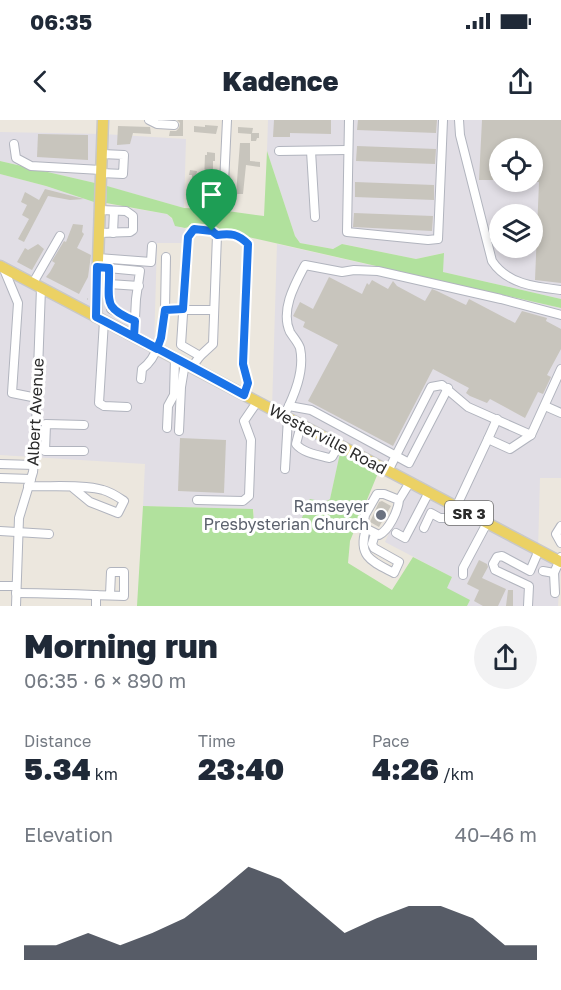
<!DOCTYPE html>
<html lang="en">
<head>
<meta charset="utf-8">
<style>
	body { margin:0; font-family:"Golos Text",sans-serif; background:#f2f2f3; color:#1f2937; height:100vh; display:flex; flex-direction:column; font-size:22px; white-space:nowrap }
	* { box-sizing:border-box; margin:0 }
	p { font-size:20px; color:#747a83 }
	.icon { flex:none; width:33px; height:33px; fill:none; stroke:currentColor; stroke-width:2; stroke-linecap:round; stroke-linejoin:round }
	.map { position:relative; height:486px; overflow:hidden }
	.details { display:flex; flex-direction:column; background:#fff; flex:1 }
	.details>* { flex:none }
	.fabs { position:absolute; left:489px; top:18px; display:grid; gap:12px }
	.fabs a { display:grid; place-items:center; width:54px; height:54px; border-radius:50%; background:#fff; box-shadow:0 3px 9px #0003; font-size:30px }
	.pin { position:absolute; display:grid; place-items:center; width:51px; height:51px; color:#fff; margin:-62px -26px; border-radius:50% 50% 50% 0; rotate:-45deg; box-shadow:0 0 6px #0007 }
	.pin .icon { rotate:45deg }
	.round { display:grid; place-items:center; flex:none; width:63px; height:63px; border-radius:32px; background:#f2f2f3 }
	.headline { display:flex; align-items:center; justify-content:space-between; height:102px; padding:0 24px }
	h1 { font-size:33px; font-weight:800; line-height:45px }
	.stats { display:grid; grid-template-columns:repeat(3,1fr); gap:9px; height:102px; padding:6px 24px }
	.stats div { display:grid; align-content:center }
	.stats b { font-size:30px; font-weight:800 }
	.stats small { font-size:16px; font-weight:400 }
	.stats p { font-size:16px }
	.chart { height:168px; padding:12px 24px }
	.chart p { display:flex; justify-content:space-between }
	.chart svg { width:100%; height:108px; margin-top:6px; fill:#111827; opacity:.7 }
	.status { display:flex; justify-content:space-between; align-items:center; height:42px; padding:0 30px; background:#fff; direction:ltr }
	.status svg { height:16px; fill:currentColor }
	header { display:flex; justify-content:space-between; align-items:center; height:78px; padding:0 24px; background:#fff; font-size:27px; font-weight:800 }
	.map>svg:first-child { display:block }
</style>
</head>
<body>
<div class="status"><b>06:35</b><svg viewBox="0 0 49 12"><path d="M0 12V9h3v3zM5 12V6h3v6zM10 12V3h3v9zM15 12V0h3v12zM26 1h20v11H26zM47 4h2v5h-2z"/></svg></div>
<header><svg class="icon" aria-label="back" viewBox="0 0 24 24"><path d="M15 5l-7 7 7 7"/></svg>Kadence<svg class="icon" aria-label="share" viewBox="0 0 24 24"><path d="M12 15V3M7 8l5-5 5 5M5 13v7h14v-7"/></svg></header>
<div class="map">
<svg width="561" height="486" viewBox="0 0 561 486">
	<rect width="100%" height="100%" fill="#ece7de"/>
	<g fill="#e1dee5" fill-rule="evenodd">
		<path d="M268,0H561V179L443,152V133L416,139L343,124L333,129L300,123L295,116L267,31ZM500,28H532V62H500ZM500,94H532V128H500Z"/>
		<polygon points="0,12 103,14 186,19 184,88 95,63 0,41"/>
		<polygon points="0,54 46,66 94,82 167,94 181,108 185,108 182,123 157,123 154,227 272,289 277,124 561,188 561,358 540,358 538,430 561,442 558,486 467,486 469,480 446,468 452,457 385,422 409,369 340,334 330,379 326,382 306,384 303,397 299,403 253,404 254,391 253,389 143,386 145,344 0,335"/>
	</g>
	<g fill="#b1e19d">
		<polygon points="267,31 295,116 300,123 333,129 342,124 416,139 444,133 443,152 561,179 561,188 196,105 185,108 175,106 172,98 167,94 106,83 107,66 184,88 213,89 264,96"/>
		<polygon points="0,41 95,63 94,82 46,66 0,54"/>
		<path d="M340,333L378,353L350,421L348,443L392,470L413,437L452,457L447,468L470,480L467,486H137L143,386L253,389L254,404L299,403C305,395 304,386 310,379L325,382L330,379Z"/>
	</g>
	<g fill="#c8c5bd">
		<polygon points="177,0 183,0 183,16 169,16 170,11 176,11 179,8 180,3"/>
		<polygon points="274,0 331,0 331,14 290,13 290,17 273,17"/>
		<polygon points="358,0 437,0 436,13 357,10"/>
		<polygon points="482,0 561,0 561,163 535,160 539,62 532,62 532,28 500,28 500,60 479,60"/>
		<polygon points="205,5 218,6 216,14 194,12 194,6 205,7"/>
		<polygon points="118,6 150,7 151,14 133,13 130,24 117,25"/>
		<polygon points="238,7 253,8 252,13 259,13 259,18 257,18 256,21 251,21 251,14 238,13"/>
		<polygon points="38,14 88,15 88,40 37,37"/>
		<polygon points="240,23 250,23 250,41 260,42 260,47 246,45 243,74 236,74"/>
		<polygon points="357,26 436,29 435,44 356,41"/>
		<polygon points="207,32 215,33 215,41 213,41 213,79 206,78 206,68 192,68 192,55 189,55 190,50 197,51 195,62 204,62 205,35 207,35"/>
		<polygon points="355,62 434,65 434,80 355,77"/>
		<polygon points="45,69 84,79 70,80 48,76 24,122 18,119 29,99 22,95 27,85 21,82 25,72 39,80"/>
		<polygon points="354,93 433,96 432,111 353,107"/>
		<polygon points="73,104 83,105 82,112 84,114 77,128 91,135 88,157 79,174 46,157 50,152 55,143 52,141 64,121 66,122"/>
		<polygon points="38,124 44,129 32,150 17,142 25,128 28,130"/>
		<polygon points="329,157 362,174 367,163 369,165 372,160 388,169 393,161 397,166 425,181 432,169 437,171 466,185 469,179 515,203 522,191 547,198 546,201 561,209 561,229 547,255 551,257 543,274 538,272 525,298 490,279 487,283 470,276 466,273 469,268 433,249 393,326 308,281 338,225 303,207 305,202 293,196 300,182 313,189"/>
		<polygon points="180,318 226,320 224,373 178,371"/>
		<polygon points="382,381 391,386 379,407 370,402 379,382"/>
		<polygon points="479,440 487,444 488,447 482,458 506,469 498,486 483,486 474,481 479,470 467,464"/>
		<polygon points="508,470 513,470 513,486 506,486"/>
	</g>
	<g fill="none" stroke-linecap="round" stroke-linejoin="round">
		<defs>
			<g id="minor">
				<polyline points="149,0 157,4 174,5"/>
				<polyline points="349,0 347,112 428,120 438,119 443,0"/>
				<path d="M459,0L460,15L492,141C507,164 535,167 561,170"/>
				<polyline points="14,24 16,38 31,46 101,50"/>
				<polyline points="279,31 347,30"/>
				<polyline points="311,31 315,97"/>
				<polyline points="101,53 123,54 124,35 102,34"/>
				<polyline points="194,84 223,85 227,0"/>
				<polyline points="99,113 130,112 133,110 133,96 126,91 100,90"/>
				<polyline points="113,113 114,91"/>
				<polyline points="98,138 151,142 152,126"/>
				<polyline points="3,147 18,183 12,273 37,278"/>
				<polyline points="97,147 140,151 136,179 134,217"/>
				<polyline points="109,148 109,164 139,166"/>
				<polyline points="33,163 60,116"/>
				<polyline points="109,164 111,189 135,201"/>
				<polyline points="165,190 166,137"/>
				<polyline points="104,201 99,283 104,286 127,287"/>
				<polyline points="200,236 181,225 188,117 194,109 212,111 217,115"/>
				<path d="M192,247L200,236L213,224L217,115C231,113 238,114 248,124L243,244L248,263L244,275"/>
				<path d="M141,259L142,249C160,236 162,211 165,190H214"/>
				<polyline points="289,286 311,290 409,343 448,268"/>
				<polyline points="545,286 561,293"/>
				<path d="M284,296C294,276 305,251 300,228C298,222 293,217 290,212C280,190 295,164 305,145L342,152L354,150L378,151L501,179L561,195"/>
				<path d="M301,305L296,324C303,333 318,335 329,338L332,337L339,325"/>
				<polyline points="167,308 168,286 174,275 175,238"/>
				<polyline points="179,311 181,267 185,243"/>
				<polyline points="488,319 497,299"/>
				<polyline points="84,331 45,331 46,304 84,305"/>
				<polyline points="0,344 34,345"/>
				<polyline points="285,349 288,298"/>
				<polyline points="388,351 431,267 442,265 468,287 531,315 561,249"/>
				<polyline points="0,358 31,359"/>
				<path d="M28,366C49,367 84,364 103,370C111,372 118,377 124,381L118,393L90,382L73,368"/>
				<polyline points="197,380 243,381 249,376 251,320 244,301 257,282"/>
				<path d="M399,380C398,391 389,410 379,415L363,407L365,395L377,374H384L399,380L410,362"/>
				<polyline points="561,406 556,414 561,423"/>
				<polyline points="424,408 431,393 440,398 451,398 488,319 510,329 531,315"/>
				<path d="M366,409C357,437 373,442 394,453L399,442L374,428L372,424L375,414"/>
				<polyline points="0,411 49,414"/>
				<polyline points="396,413 405,418 429,372"/>
				<polyline points="543,451 554,453"/>
				<polyline points="463,455 463,448 487,403"/>
				<polyline points="0,466 16,466"/>
				<path d="M16,473C52,473 88,475 124,476V452H111L110,475"/>
				<polyline points="555,473 554,453 561,437"/>
				<polyline points="16,486 19,398 33,352 35,332 41,168"/>
				<polyline points="96,486 96,475"/>
				<polyline points="528,486 529,466 495,450 493,444 497,437 502,436 530,451 539,430"/>
			</g>
			<g id="major">
				<polyline points="0,146 561,442"/>
				<polyline points="96,197 103,0"/>
			</g>
		</defs>
		<use href="#minor" stroke="#b1b4be" stroke-width="10"/>
		<use href="#major" stroke="#c8c8c8" stroke-width="13"/>
		<polyline stroke="#c8c8c8" stroke-width="1.5" stroke-dasharray="4.5 3" stroke-linecap="butt" points="87,179 88,179"/>
		<use href="#minor" stroke="#fff" stroke-width="8"/>
		<use href="#major" stroke="#ebd164" stroke-width="10"/>
	</g>
	<g fill="none" stroke-linecap="round" stroke-linejoin="round">
		<defs>
			<path id="route" d="M212,111L194,109L188,117L183,189L165,190L161,218L157,229L104,201L96,197L97,147L109,148C110,181 101,187 135,201L134,216C171,236 208,255 244,275L248,263L243,244L248,124C238,114 231,113 217,115L212,111"/>
		</defs>
		<use href="#route" stroke="#fff" stroke-width="12"/>
		<use href="#route" stroke="#1a73e8" stroke-width="8"/>
	</g>
	<circle fill="#6b7280" stroke="#fff" stroke-width="2" cx="381" cy="395" r="6"/>
	<g text-anchor="middle" dominant-baseline="central" stroke-width="6" stroke-linejoin="round" paint-order="stroke">
		<rect fill="#fff" stroke="#6b6b6b" stroke-width="1.5" x="445" y="381" width="48" height="24" rx="4.5"/>
		<g font-size="15" font-weight="bold" fill="#2b2b2b">
			<text x="469" y="393">SR 3</text>
		</g>
		<g font-size="16" fill="#2b2b2b" stroke="#fff">
			<text transform="translate(35 292) rotate(-87)">Albert Avenue</text>
			<text transform="translate(328 319) rotate(28)">Westerville Road</text>
		</g>
		<g font-size="16" fill="#5b616d" stroke="#fff" text-anchor="end">
			<text x="369" y="386">Ramseyer<tspan x="369" dy="18">Presbysterian Church</tspan></text>
		</g>
	</g>
</svg>
<div class="fabs">
<a><svg class="icon" aria-label="locate" viewBox="0 0 24 24"><circle cx="12" cy="12" r="6"/><path d="M12 2v4M12 18v4M2 12h4M18 12h4"/></svg></a>
<a><svg class="icon" aria-label="layers" viewBox="0 0 24 24"><path d="M12 4l9 5-9 5-9-5zM3 14l9 5 9-5"/></svg></a>
</div>
<div class="pin" style="left:212px;top:111px;background:#1e9e55"><svg class="icon" aria-label="arrive" viewBox="0 0 24 24"><path d="M6 21V4h12l-3 4 3 4H6"/></svg></div>
</div>
<section class="details">
<div class="headline"><div><h1>Morning run</h1><p>06:35 · 6 × 890 m</p></div><a class="round"><svg class="icon" aria-label="share" viewBox="0 0 24 24"><path d="M12 15V3M7 8l5-5 5 5M5 13v7h14v-7"/></svg></a></div>
<div class="stats">
<div><p>Distance</p><b>5.34<small> km</small></b></div>
<div><p>Time</p><b>23:40</b></div>
<div><p>Pace</p><b>4:26<small> /km</small></b></div>
</div>
<div class="chart"><p><span>Elevation</span>40–46 m</p>
<svg viewBox="0 0 160 44" preserveAspectRatio="none"><path d="M0 44V38L10 38L20 33L30 38L40 33L50 27L60 17L70 6L80 11L90 22L100 33L110 27L120 22L130 22L140 27L150 38L160 38V44z"/></svg>
</div>
</section>
</body>
</html>
